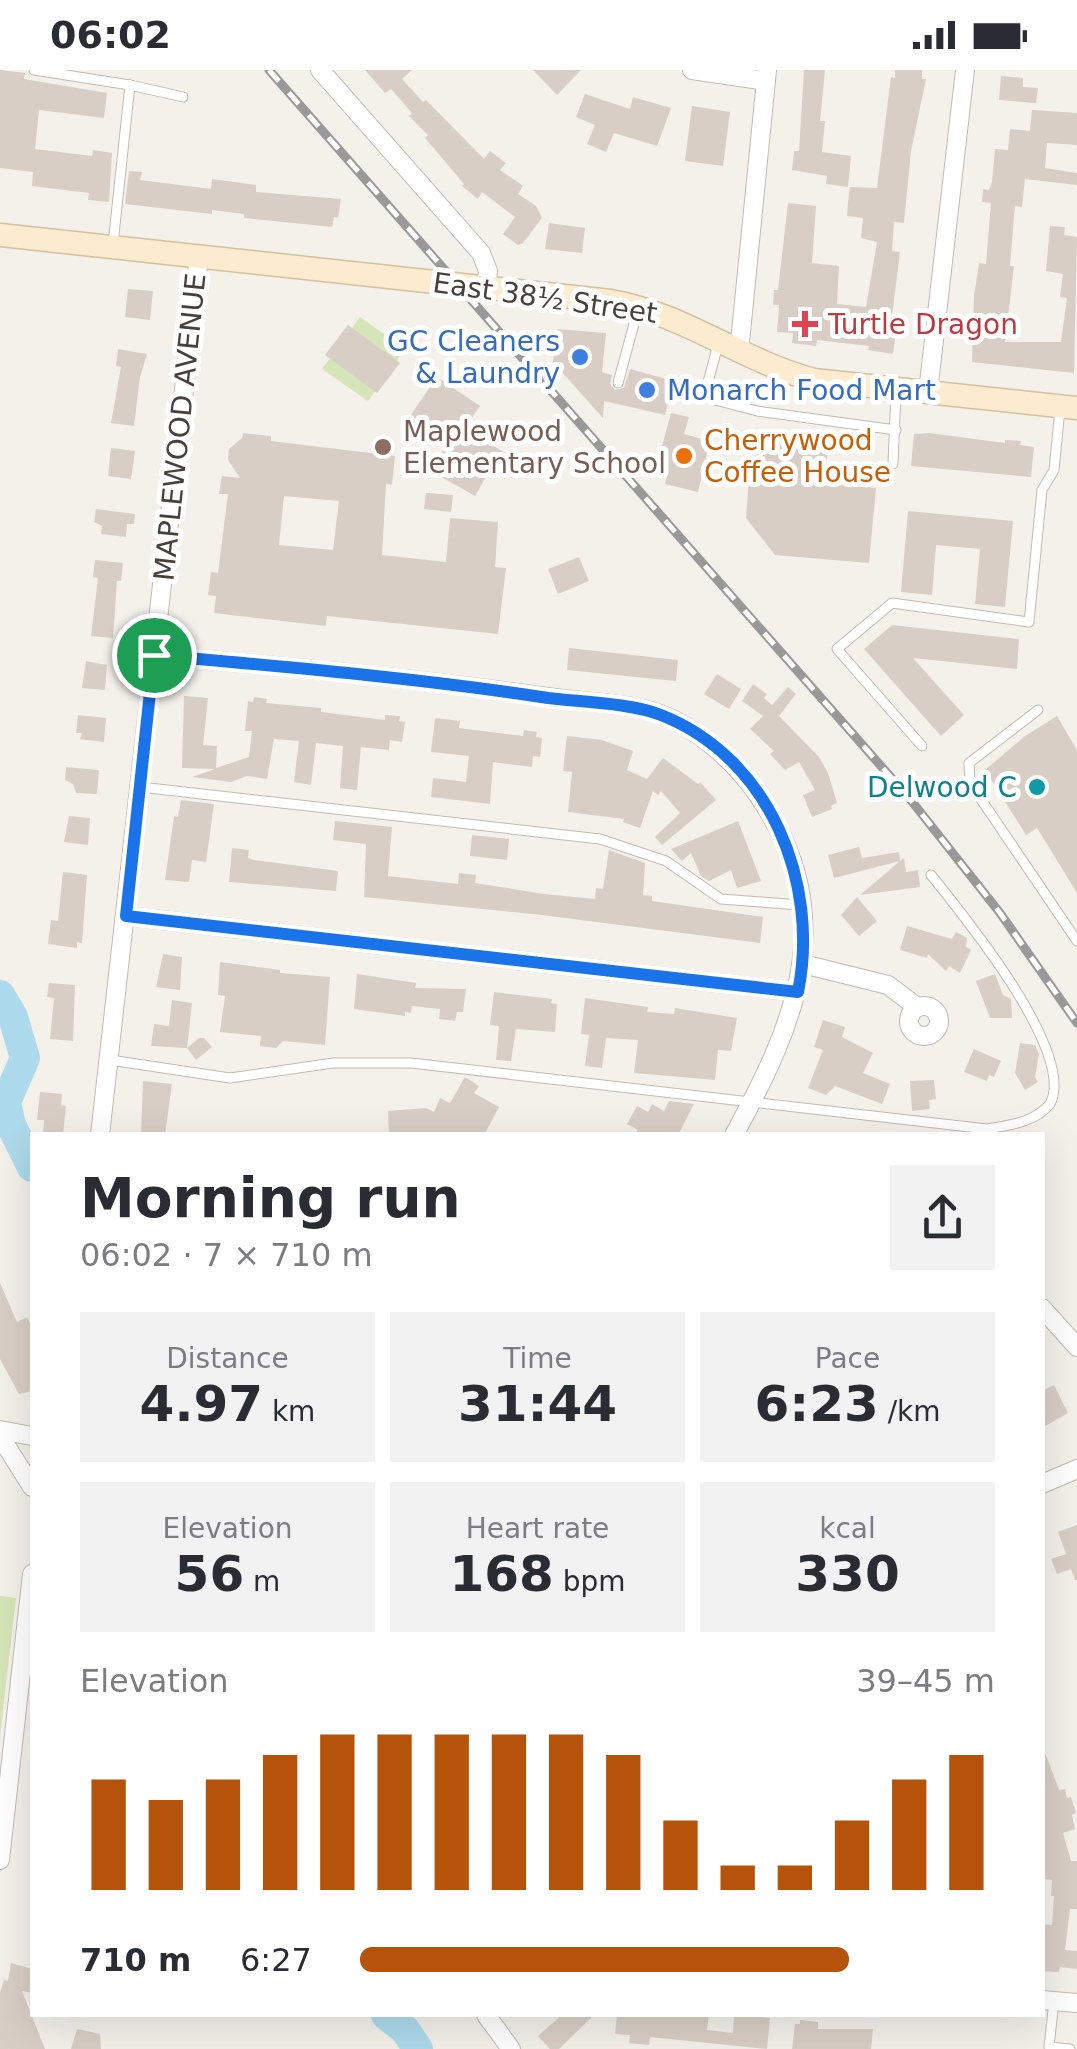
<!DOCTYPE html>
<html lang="en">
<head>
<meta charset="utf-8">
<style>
	body { margin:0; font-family:"DejaVu Sans",sans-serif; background:#f2f2f3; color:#2b2b33; height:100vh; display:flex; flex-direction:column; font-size:38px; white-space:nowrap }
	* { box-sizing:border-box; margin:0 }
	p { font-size:32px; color:#7c7c81 }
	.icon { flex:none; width:55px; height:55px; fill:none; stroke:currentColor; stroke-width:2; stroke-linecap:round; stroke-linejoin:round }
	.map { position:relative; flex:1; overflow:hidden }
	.side { position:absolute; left:30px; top:1062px; width:1015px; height:885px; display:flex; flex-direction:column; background:#fff; border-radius:0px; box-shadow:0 10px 40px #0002 }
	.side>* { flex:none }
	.pin { position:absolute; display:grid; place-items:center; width:85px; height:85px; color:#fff; margin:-42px; border:5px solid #fff; border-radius:50%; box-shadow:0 2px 10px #0007 }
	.round { display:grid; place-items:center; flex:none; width:105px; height:105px; border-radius:0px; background:#f2f2f3 }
	.headline { display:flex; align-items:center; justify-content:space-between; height:170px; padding:0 50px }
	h1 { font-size:55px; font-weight:600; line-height:75px }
	.metrics { display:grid; grid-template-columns:repeat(3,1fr); gap:15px; height:170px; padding:10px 50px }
	.metrics div { display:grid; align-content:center; border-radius:0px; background:#f2f2f3; text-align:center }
	.metrics b { font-size:50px; font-weight:600 }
	.metrics small { font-size:28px; font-weight:400 }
	.metrics p { font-size:28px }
	.chart { height:280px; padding:20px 50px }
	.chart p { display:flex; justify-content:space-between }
	.chart svg { width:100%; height:180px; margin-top:10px; stroke:#b45309; stroke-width:6 }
	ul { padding:0 50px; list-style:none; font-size:32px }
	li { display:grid; grid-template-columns:160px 120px 1fr; align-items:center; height:75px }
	li i { height:25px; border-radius:12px; background:#b45309 }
	.status { display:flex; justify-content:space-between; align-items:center; height:70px; padding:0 50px; background:#fff; direction:ltr }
	.status svg { height:28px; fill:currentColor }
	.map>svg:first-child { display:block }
</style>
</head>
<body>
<div class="status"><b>06:02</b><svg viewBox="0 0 49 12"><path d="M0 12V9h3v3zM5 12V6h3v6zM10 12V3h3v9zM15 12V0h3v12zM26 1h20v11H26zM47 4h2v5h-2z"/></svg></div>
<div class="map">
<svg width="1077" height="1979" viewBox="0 0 1077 1979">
	<rect width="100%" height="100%" fill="#f4f1eb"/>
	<g fill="#d6e5b8">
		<polygon points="360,247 405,279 368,331 322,299"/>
		<polygon points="0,1526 16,1528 0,1666"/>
	</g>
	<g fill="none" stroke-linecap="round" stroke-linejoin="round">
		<g stroke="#addaec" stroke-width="30">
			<polyline points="0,925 13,947 25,988 6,1032 11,1055 32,1097"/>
			<polyline points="386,1945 405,1960 418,1979"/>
		</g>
	</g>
	<g fill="#d8cec5" fill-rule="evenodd">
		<polygon points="0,0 25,3 24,9 107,23 104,48 39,40 35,79 92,86 93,80 112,83 109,132 88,130 89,123 32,116 33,102 0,98"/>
		<polygon points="365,0 412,0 402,9 423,32 426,30 484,89 490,81 506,93 500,100 523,116 518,124 536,136 542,148 523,173 518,175 503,164 515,147 482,122 478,129 462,116 464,114 425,68 428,65 409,46 412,43 391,19 385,23"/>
		<polygon points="533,0 581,0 557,25"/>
		<polygon points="804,0 825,0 820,51 825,51 822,82 851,86 848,117 826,114 827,106 792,100 794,81 799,81"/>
		<polygon points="895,0 922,0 922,9 926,9 911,81 904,153 894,152 892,181 900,182 891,254 897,254 893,284 868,280 869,276 817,270 816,276 792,273 793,263 777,262 779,235 773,235 774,220 778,220 788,133 816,136 812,193 839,196 837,234 866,237 877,172 861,168 863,148 847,146 848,132 850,117 877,118 891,7 895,8"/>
		<polygon points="1001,6 1023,8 1023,17 1038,18 1036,33 999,30"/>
		<polygon points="585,24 630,39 633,27 671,38 657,76 614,63 606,82 587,74 595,55 576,47"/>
		<polygon points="692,36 730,42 723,96 685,91"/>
		<polygon points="1032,40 1077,43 1077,75 1047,73 1045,98 1077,103 1077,115 1025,109 1022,137 1015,136 1010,196 1014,196 1005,272 1061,272 1067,228 1060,227 1063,204 1046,201 1050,156 1065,157 1064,165 1077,167 1074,303 972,292 974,226 979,193 986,194 991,133 982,132 983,119 989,120 992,112 995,79 1008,80 1010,59 1030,61"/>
		<polygon points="129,101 142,102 140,110 211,119 212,109 256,115 256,122 341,129 338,148 334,147 332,157 244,148 244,144 212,140 212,144 125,134"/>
		<polygon points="549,153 585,158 582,183 545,179"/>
		<polygon points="128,219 153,221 150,250 125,247"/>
		<polygon points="348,255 400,293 377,323 325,285"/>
		<polygon points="557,259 606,263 602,302 612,305 610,314 615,320 624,318 630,299 674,311 665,345 604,331 603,348 553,292"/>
		<polygon points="118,279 147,284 140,307 134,356 111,353 121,297 116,296"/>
		<polygon points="437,307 480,336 464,359 516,389 505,409 490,400 475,426 431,401 446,374 408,349"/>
		<polygon points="671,343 689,347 684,364 710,371 698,422 665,414 667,406 655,402"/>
		<path d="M243,363L271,366V371L395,386L392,415L386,414L382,485L446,492L450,448L498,452L495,497L506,498L498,564L327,546L326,556L214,543L216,526L208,525L211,502L218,503L228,424H219L222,406L240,408L228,390L229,379L242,368ZM284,426L339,431L333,480L279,475Z"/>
		<polygon points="929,363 1005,373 1005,370 1021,371 1020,375 1034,377 1031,407 911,396 914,364"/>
		<polygon points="752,368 800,370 828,376 825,414 876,418 869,493 775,485 746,448"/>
		<polygon points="111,378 135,381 131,409 108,406"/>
		<polygon points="426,423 453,425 451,442 424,439"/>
		<polygon points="96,439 135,444 134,454 127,454 126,467 101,464 102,456 94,452"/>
		<polygon points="908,441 1013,451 1005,537 975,534 980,479 936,475 932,525 901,522"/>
		<polygon points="579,487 589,511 558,524 548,499"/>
		<polygon points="95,490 123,493 121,511 117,511 113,568 91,566 98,508 93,507"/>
		<polygon points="892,555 1019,569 1017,599 913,588 964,645 941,666 864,579"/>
		<polygon points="569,578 678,590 676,611 567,600"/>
		<polygon points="86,591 107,595 105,620 82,618"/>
		<polygon points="717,604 741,619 729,639 704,624"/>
		<polygon points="753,614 767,624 764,628 772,635 788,617 796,624 779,646 819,687 828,703 837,733 831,736 832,739 812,747 803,725 815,720 799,692 785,700 770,684 774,681 750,659 763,646 742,631"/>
		<polygon points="184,626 208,628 203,675 217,676 216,698 249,687 252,661 245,661 248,631 253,632 254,627 267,629 266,633 321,638 321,642 385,650 385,645 400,646 399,651 405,652 402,672 390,670 389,680 361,677 357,720 340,718 343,676 316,673 311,715 294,712 299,671 274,669 267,709 247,706 231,712 192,707 215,699 182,698"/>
		<polygon points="78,645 106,648 104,672 80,669 82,663 76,663"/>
		<polygon points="1057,646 1077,680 1077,823 1037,758 1026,765 985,700 1025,666"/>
		<polygon points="435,648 460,651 459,658 523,666 524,660 537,662 536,667 542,668 540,687 533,686 532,697 493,692 490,734 431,727 433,708 466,712 469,686 431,682"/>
		<polygon points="567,666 602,670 633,681 627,700 647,709 663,688 698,714 700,712 716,730 662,775 655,767 680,743 661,721 658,725 653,721 640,758 623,752 624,749 568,742 572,702 563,701"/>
		<polygon points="66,697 99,700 97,724 76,723 73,714 65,710"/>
		<polygon points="181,730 214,734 206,792 192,790 189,812 165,810 174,746 178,747"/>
		<polygon points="69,746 90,748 88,775 64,772"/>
		<polygon points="335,751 392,757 388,806 458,814 459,803 476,805 475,813 544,824 595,829 596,818 603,819 609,780 645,793 643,825 652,826 652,831 763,847 760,873 542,845 364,827 366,774 333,770"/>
		<polygon points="738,751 761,811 737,818 731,800 709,811 701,806 691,783 682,791 671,779"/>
		<polygon points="472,765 509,769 507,790 470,786"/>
		<polygon points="859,777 862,788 899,782 900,791 904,788 906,802 918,800 920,817 860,825 900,791 834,808 828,785"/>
		<polygon points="232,778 249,780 248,788 254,790 338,801 336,821 229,812"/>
		<polygon points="63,802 87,805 82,873 77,872 77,878 48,874 51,850 58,851"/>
		<polygon points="857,827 877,851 859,866 841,845"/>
		<polygon points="907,856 952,869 956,862 967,868 966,877 971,880 960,903 949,896 946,901 928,884 927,888 900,880"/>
		<polygon points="163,884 182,887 180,920 156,917"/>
		<polygon points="220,892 280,900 280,903 330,907 325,975 283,971 276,978 260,976 261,966 220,962 225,926 218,925"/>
		<polygon points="357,904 416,913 415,918 466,919 463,942 457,942 455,951 439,949 440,939 412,936 411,943 405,942 405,946 354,939"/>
		<polygon points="995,904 1003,925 1011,929 1012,948 990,948 976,911"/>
		<polygon points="49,913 75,915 73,971 50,969 54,928 47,927"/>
		<polygon points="494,922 552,929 551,933 557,934 555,962 516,959 511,991 496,990 499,956 490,955"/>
		<polygon points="585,928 648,937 647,942 674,944 675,938 737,948 731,981 718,980 715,1010 634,1003 638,970 606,968 602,998 585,996 589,965 581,964"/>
		<polygon points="172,930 192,933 187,978 199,968 204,968 212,977 196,990 187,978 151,976 154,954 169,956"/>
		<polygon points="823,950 845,957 842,967 873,983 863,1003 890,1014 882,1034 835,1016 826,1025 808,1018 823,980 814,977"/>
		<polygon points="1020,973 1035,975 1039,984 1035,1007 1038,1012 1025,1020 1015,1003"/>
		<polygon points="974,979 1001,991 994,1007 989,1005 987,1011 964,1002"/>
		<polygon points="465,1007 479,1016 474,1023 499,1037 484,1065 389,1065 388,1041 426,1038 434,1042 440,1028 450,1033"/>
		<polygon points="934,1010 936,1029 929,1030 930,1039 912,1041 910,1011"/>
		<polygon points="143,1011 172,1014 165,1065 141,1065"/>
		<polygon points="40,1022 62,1024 61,1035 66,1036 63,1065 43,1065 44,1050 37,1050"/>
		<polygon points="669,1031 694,1034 678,1065 634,1065 638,1060 627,1054 637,1036 648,1042 652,1034 664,1041"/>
		<polygon points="0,1213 17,1252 27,1247 32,1257 32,1321 19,1324 0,1289"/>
		<polygon points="1054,1315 1068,1343 1042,1358 1042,1321"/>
		<polygon points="1077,1455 1077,1510 1075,1510 1071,1499 1057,1504 1051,1489 1066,1484 1058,1462"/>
		<polygon points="1044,1680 1059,1720 1065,1719 1067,1728 1071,1727 1076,1743 1072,1745 1075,1759 1063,1763 1071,1791 1077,1791 1077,1839 1070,1839 1065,1880 1077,1881 1077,1899 1060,1897 1059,1902 1042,1901 1042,1854 1052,1855 1054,1826 1051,1826 1052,1810 1043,1809"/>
		<polygon points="11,1893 32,1899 32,1923 22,1921 45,1979 0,1979 0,1923 4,1910 8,1911"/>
		<polygon points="562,1945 594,1945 559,1979 550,1979 538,1966"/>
		<polygon points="617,1945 709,1945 707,1960 733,1963 734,1945 770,1948 767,1979 650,1967 649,1975 629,1973 630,1965 615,1964"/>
		<polygon points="800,1950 818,1952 818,1959 873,1959 871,1979 792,1979 795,1954 800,1954"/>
		<polygon points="77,1959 100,1964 101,1979 71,1979"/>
	</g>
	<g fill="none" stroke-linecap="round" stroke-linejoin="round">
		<defs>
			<g id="lane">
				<polyline points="34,0 130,15"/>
				<polyline points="113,174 130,15 183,27"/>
				<polyline points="719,271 704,327 757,341 896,360"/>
				<polyline points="618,313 638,239"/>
				<polyline points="893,394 896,322"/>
				<polyline points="1038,640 969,693 970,713 1077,871"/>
				<polyline points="922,676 837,579 892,533 1029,552 1042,420 1054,400 1060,339"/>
				<polyline points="140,717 600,769 666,791 721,829 800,835"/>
				<path d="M110,990L230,1008L333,993H411L987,1059C1009,1055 1034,1053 1050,1034C1077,983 963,845 931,805"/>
				<polyline points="1054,1931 1049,1977 1070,1979"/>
			</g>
			<g id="street">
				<polyline points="320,0 481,183 488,201 486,219"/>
				<polyline points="692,0 766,11"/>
				<polyline points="739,282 767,0"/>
				<polyline points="928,322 965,0"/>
				<path d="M155,585C286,597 417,608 547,627C581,632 629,633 660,644C698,658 736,693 758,725C841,845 797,950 734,1065"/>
				<polyline points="126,846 797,922"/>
				<polyline points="803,894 888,915 917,937"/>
				<circle cx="924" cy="951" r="15"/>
				<polyline points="100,1065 199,186"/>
				<polyline points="1042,1238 1077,1277"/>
				<polyline points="0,1360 32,1366"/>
				<polyline points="0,1366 32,1417"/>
				<polyline points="1042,1414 1077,1399"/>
				<polyline points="0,1790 32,1504"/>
				<polyline points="1042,1930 1077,1933"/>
				<polyline points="486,1945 511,1979"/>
			</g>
			<path id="secondary" d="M0,165L611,231C685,244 742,291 814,310L1077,338"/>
		</defs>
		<use href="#lane" stroke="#c3bab1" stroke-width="11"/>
		<use href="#street" stroke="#c3bab1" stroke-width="20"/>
		<use href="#secondary" stroke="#d4c0a0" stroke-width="25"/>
		<use href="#lane" stroke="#fff" stroke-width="9"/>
		<use href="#street" stroke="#fff" stroke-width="18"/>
		<use href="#secondary" stroke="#fbebcf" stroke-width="22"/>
		<defs>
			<polyline id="rail" points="269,0 910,729 1000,843 1077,953"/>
		</defs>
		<use href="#rail" stroke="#999" stroke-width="9"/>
		<use href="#rail" stroke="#fff" stroke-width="5" stroke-dasharray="15" stroke-linecap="butt"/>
	</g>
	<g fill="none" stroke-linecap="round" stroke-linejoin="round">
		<defs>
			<path id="route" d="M154,585C286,597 418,608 548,628C581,632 631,633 661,645C770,688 820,813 798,922L126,846Z"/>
		</defs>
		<use href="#route" stroke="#fff" stroke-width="20"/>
		<use href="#route" stroke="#1a73e8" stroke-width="12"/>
	</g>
	<path fill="#e0444e" stroke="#fff" stroke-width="4" d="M800 239h10v10h10v10h-10v10h-10v-10h-10v-10h10z"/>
	<g fill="#3f7fe0" stroke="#fff" stroke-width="4">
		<circle cx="580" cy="287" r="10"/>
		<circle cx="647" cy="320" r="10"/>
	</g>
	<circle fill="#8d6e63" stroke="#fff" stroke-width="4" cx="383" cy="377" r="10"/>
	<circle fill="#e8710a" stroke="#fff" stroke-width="4" cx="684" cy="386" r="10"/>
	<circle fill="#0f9aa8" stroke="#fff" stroke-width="4" cx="1037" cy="717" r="10"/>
	<g text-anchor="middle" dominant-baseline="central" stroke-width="10" stroke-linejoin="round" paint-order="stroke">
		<g font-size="28" fill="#48413a" stroke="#fff">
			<text transform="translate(545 228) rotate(8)">East 38½ Street</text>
			<text transform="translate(180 357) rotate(-84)">MAPLEWOOD AVENUE</text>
		</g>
		<g font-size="28" fill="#be3a42" stroke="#fff" text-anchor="start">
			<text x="828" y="254">Turtle Dragon</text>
		</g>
		<g font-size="28" fill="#366cbe" stroke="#fff" text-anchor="end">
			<text x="560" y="271">GC Cleaners<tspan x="560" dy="32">&amp; Laundry</tspan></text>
			<text x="667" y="320" text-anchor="start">Monarch Food Mart</text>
		</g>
		<g font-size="28" fill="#785e54" stroke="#fff" text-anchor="start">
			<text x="403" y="361">Maplewood<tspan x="403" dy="32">Elementary School</tspan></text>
		</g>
		<g font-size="28" fill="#c56008" stroke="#fff" text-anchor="start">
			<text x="704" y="370">Cherrywood<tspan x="704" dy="32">Coffee House</tspan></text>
		</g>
		<g font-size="28" fill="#0d838f" stroke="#fff" text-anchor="end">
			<text x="1017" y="717">Delwood C</text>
		</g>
	</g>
</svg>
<div class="pin" style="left:154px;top:585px;background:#1e9e55"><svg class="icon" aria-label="arrive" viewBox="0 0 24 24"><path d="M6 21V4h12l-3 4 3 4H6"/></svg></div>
<section class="side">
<div class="headline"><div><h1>Morning run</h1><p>06:02 · 7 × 710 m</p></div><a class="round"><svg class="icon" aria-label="share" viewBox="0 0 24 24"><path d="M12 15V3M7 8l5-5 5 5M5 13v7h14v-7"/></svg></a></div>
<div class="metrics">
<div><p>Distance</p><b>4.97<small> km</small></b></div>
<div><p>Time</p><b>31:44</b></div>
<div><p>Pace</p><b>6:23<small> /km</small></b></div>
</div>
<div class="metrics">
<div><p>Elevation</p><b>56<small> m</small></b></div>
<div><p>Heart rate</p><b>168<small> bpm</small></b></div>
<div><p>kcal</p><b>330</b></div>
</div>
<div class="chart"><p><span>Elevation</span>39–45 m</p>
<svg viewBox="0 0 160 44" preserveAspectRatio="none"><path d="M5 44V17M15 44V22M25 44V17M35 44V11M45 44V6M55 44V6M65 44V6M75 44V6M85 44V6M95 44V11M105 44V27M115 44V38M125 44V38M135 44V27M145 44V17M155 44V11"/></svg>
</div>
<ul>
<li><b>710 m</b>6:27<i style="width:77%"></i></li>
</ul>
</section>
</div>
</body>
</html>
